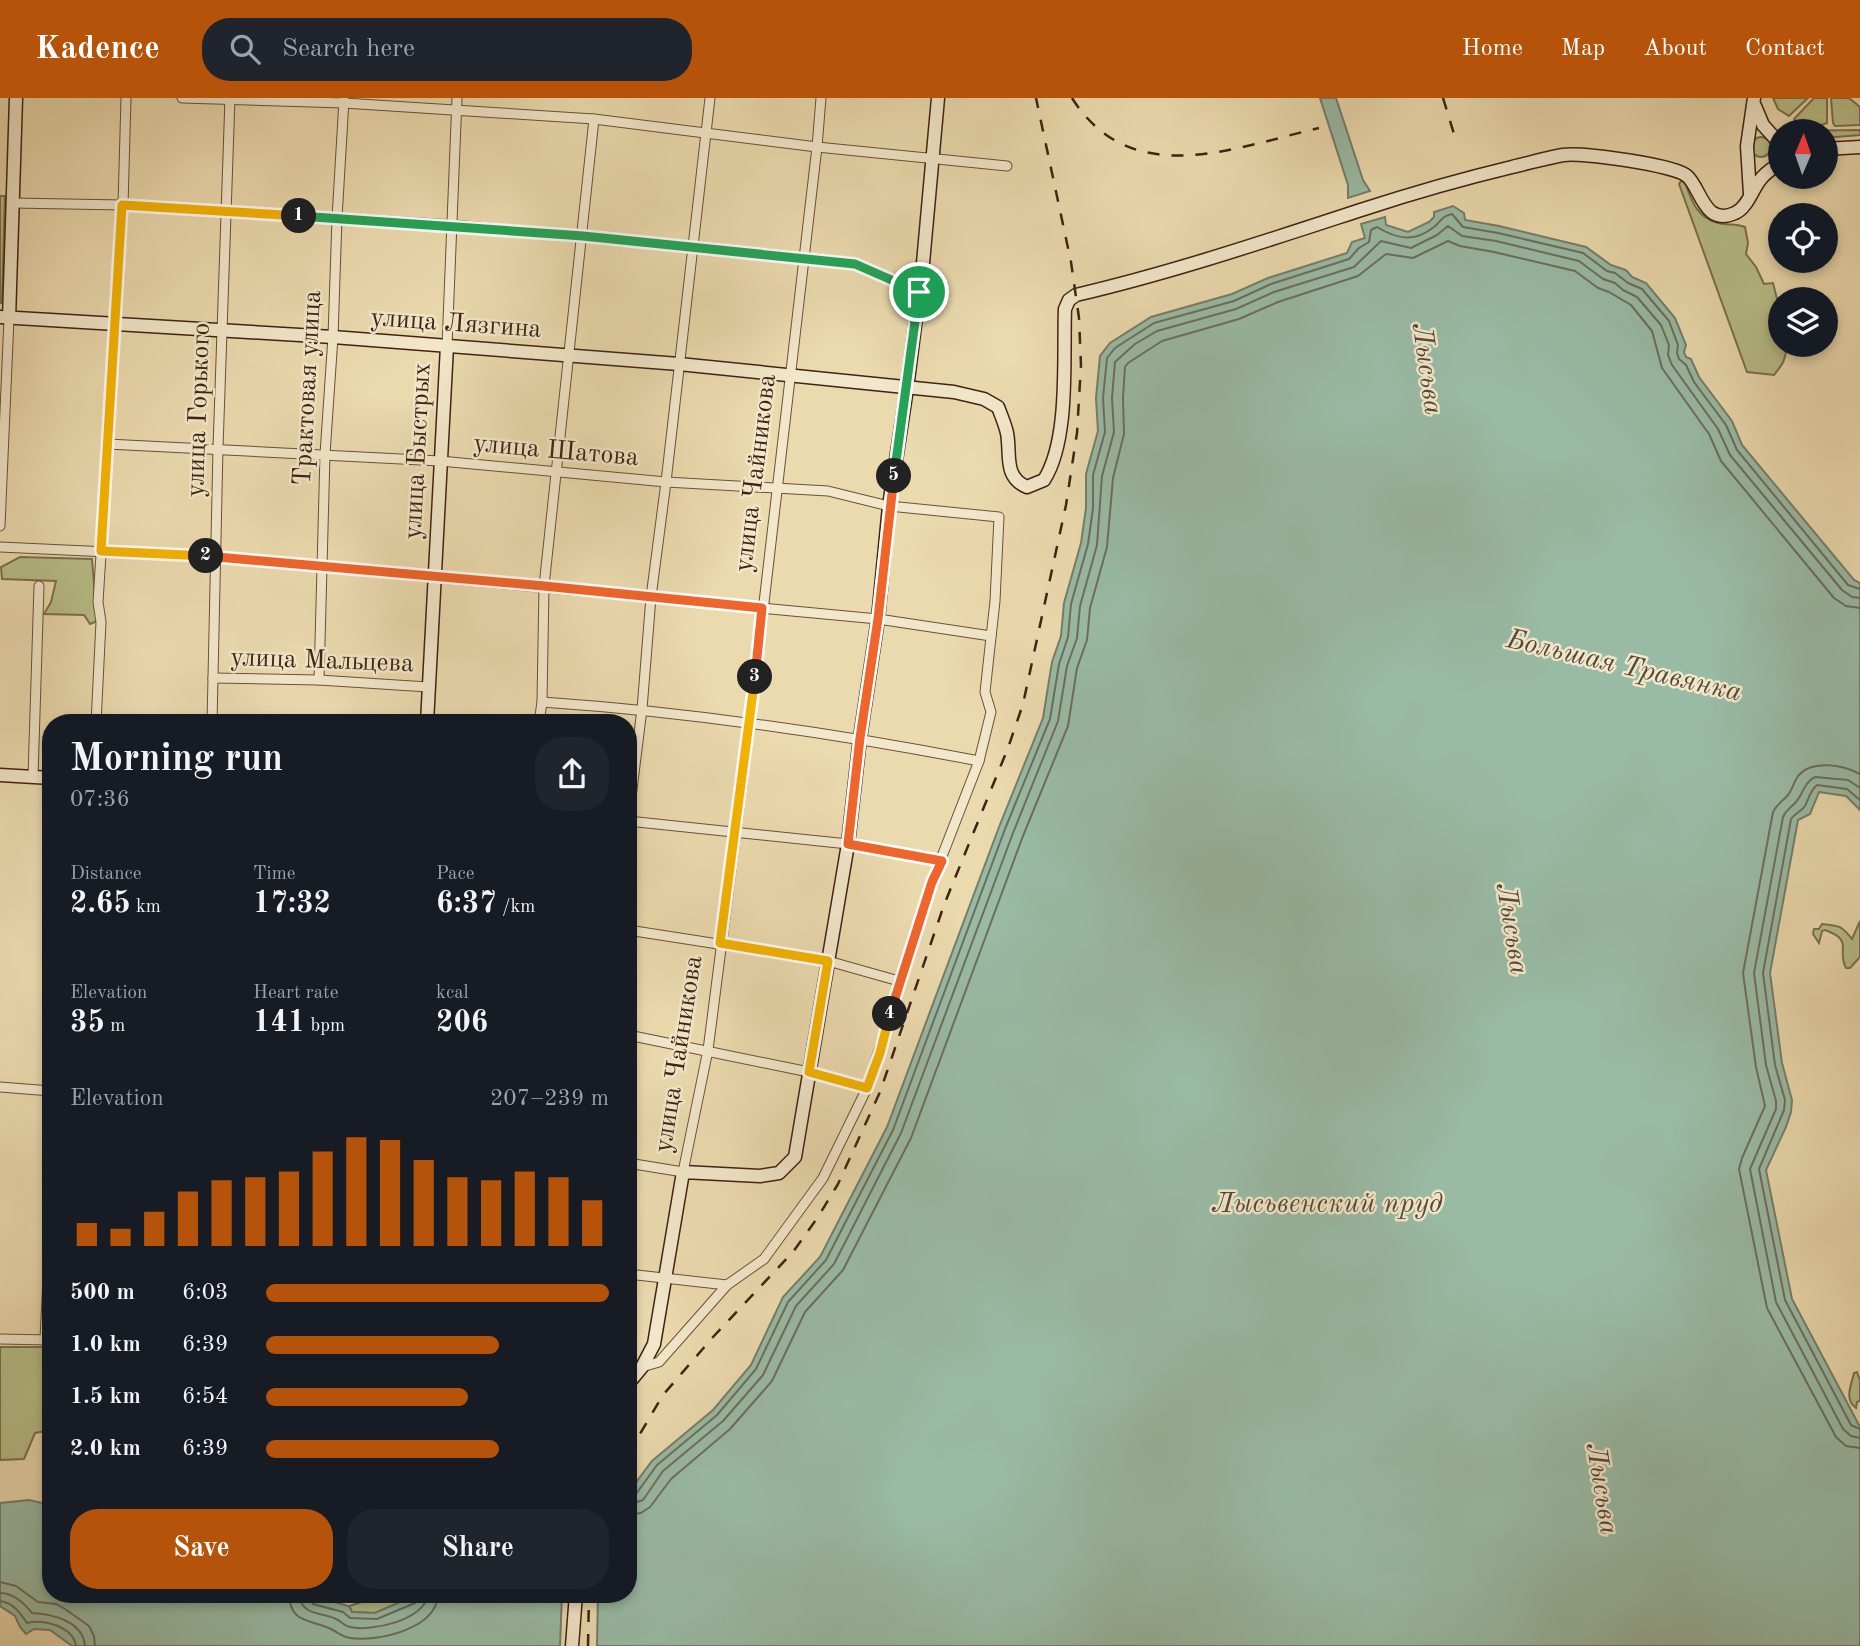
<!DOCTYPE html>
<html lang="en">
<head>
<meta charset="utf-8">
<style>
	body { margin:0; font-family:"Old Standard TT",serif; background:#20242c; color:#f1f3f6; height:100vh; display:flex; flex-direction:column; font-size:26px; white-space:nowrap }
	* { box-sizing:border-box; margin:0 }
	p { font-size:23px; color:#9ea1a6 }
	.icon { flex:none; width:38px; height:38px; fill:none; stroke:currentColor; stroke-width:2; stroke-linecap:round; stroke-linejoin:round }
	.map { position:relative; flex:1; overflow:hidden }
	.sheet { position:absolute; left:42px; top:616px; width:595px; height:889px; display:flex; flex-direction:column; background:#171b24; border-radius:28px; box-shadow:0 4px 10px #0003 }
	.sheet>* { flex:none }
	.needle { width:46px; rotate:2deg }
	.buttons { position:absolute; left:1768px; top:21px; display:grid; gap:14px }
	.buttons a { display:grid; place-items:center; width:70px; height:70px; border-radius:50%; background:#171b24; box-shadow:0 4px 10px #0003; font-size:35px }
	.pin { position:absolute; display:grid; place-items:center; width:60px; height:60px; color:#fff; margin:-30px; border:4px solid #fff; border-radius:50%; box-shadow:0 2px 7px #0007 }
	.km { position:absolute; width:35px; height:35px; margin:-18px; border-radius:50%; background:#222; color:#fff; font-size:19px; line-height:35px; text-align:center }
	.round { display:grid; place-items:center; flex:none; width:74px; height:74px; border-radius:28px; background:#20242c }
	.overview { display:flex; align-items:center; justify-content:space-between; height:119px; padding:0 28px }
	h1 { font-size:38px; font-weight:700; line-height:52px }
	.stats { display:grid; grid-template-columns:repeat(3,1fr); gap:10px; height:119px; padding:7px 28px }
	.stats div { display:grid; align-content:center }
	.stats b { font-size:30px; font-weight:700 }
	.stats small { font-size:19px; font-weight:400 }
	.stats p { font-size:19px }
	.chart { height:196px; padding:14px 28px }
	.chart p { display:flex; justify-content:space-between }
	.chart svg { width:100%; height:126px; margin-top:7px; stroke:#b45309; stroke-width:6 }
	.action { display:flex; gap:14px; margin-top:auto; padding:14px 28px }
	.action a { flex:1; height:80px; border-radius:28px; background:#b45309; color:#fff; font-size:28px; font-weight:700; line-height:80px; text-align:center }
	.action a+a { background:#20242c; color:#f1f3f6 }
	ul { padding:0 28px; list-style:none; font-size:23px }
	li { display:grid; grid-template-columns:112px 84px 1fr; align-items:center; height:52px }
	li i { height:18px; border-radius:9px; background:#b45309 }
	header { display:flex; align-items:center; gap:42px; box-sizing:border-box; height:98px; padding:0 35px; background:#b45309; color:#fff }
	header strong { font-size:33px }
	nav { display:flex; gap:38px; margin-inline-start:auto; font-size:24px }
	.search { width:490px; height:63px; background:#20242c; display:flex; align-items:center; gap:18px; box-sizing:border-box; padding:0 24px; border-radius:28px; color:#9ea1a6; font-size:26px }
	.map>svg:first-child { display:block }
</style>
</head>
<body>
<header>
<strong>Kadence</strong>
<div class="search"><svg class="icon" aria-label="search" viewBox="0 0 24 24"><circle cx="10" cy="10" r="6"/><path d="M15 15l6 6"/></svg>Search here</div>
<nav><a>Home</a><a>Map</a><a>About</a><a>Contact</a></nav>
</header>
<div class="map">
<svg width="1860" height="1548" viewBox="0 0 1860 1548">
	<rect width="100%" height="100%" fill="#ebdaae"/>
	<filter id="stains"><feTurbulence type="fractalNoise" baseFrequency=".00286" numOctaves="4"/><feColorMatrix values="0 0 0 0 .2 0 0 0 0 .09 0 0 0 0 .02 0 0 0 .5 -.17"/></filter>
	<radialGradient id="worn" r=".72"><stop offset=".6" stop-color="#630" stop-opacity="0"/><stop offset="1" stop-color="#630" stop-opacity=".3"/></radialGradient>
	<g fill="#b8bf89" stroke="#7c704e" stroke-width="2">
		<polygon points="1773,0 1808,0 1789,18 1778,11"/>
		<polygon points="1814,0 1827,0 1827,25 1819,28 1796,25 1794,21"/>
		<polygon points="1831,0 1849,0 1860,9 1860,27 1835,28 1833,25"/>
		<polygon points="1860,32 1860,37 1825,40 1825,33 1787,33"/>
		<circle cx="1761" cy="49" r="10"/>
		<path d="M1681,83L1685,84C1691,102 1697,120 1718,125C1728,128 1734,125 1745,129L1748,145L1746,156L1756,169L1764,186L1773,185L1780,213V247H1786C1787,261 1782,267 1774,277L1747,274L1679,86Z"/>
		<polygon points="0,98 5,98 2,205 0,205"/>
		<polygon points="20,459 92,461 97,523 90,526 84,517 44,516 51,504 56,483 2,481 1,469"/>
		<path d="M1860,823V859L1850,870H1846C1836,851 1855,843 1825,832L1822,833L1819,845L1813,836L1814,831H1819L1822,826C1839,828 1840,826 1852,841Z"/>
		<polygon points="0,1249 42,1249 51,1251 51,1332 35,1335 24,1361 0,1362"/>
		<path d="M1857,1274L1860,1283V1303L1857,1304L1856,1310C1844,1301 1851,1288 1854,1275Z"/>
		<polygon points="398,1496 419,1496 375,1515 352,1514 349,1508 371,1501 397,1498"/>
	</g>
	<g fill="#99bba5" stroke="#757e6b" stroke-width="2">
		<polygon points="1320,0 1336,0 1363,82 1370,93 1348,100 1348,87"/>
		<polygon points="1453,108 1464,115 1465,122 1499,128 1586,149 1611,167 1626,172 1632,179 1646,185 1675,220 1686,247 1684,254 1686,259 1691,261 1699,279 1732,323 1742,347 1854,482 1860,485 1860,712 1846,698 1819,694 1810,716 1798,722 1770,875 1782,965 1792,1002 1791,1014 1786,1029 1766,1072 1792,1201 1860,1329 1860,1548 597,1548 598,1496 628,1496 628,1395 652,1363 713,1312 751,1267 783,1199 820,1159 887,1029 999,729 1043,620 1052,564 1061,538 1064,505 1081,445 1086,410 1086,376 1098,333 1096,300 1100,258 1110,245 1151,219 1232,196 1268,180 1347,155 1352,144 1365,140 1361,126 1385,119 1386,127 1408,134 1429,124 1434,119 1434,114"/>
		<polygon points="29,1402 51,1407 51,1496 306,1496 349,1508 352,1514 375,1515 419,1496 562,1496 560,1548 72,1548 50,1532 34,1531 26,1536 20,1529 15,1518 0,1508 0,1405"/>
	</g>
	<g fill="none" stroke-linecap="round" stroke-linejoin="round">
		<g stroke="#6c6e5c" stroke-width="2">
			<path d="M1860,676C1843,667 1812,661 1798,678C1794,684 1792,692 1788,697C1782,704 1777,706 1773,714L1743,875L1756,969L1765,1008L1742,1060L1739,1071L1767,1210L1836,1339L1846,1348L1860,1350"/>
			<path d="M1860,690L1848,682L1815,679C1803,685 1803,698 1794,706C1789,711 1786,712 1783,719L1754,875L1766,967L1776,1003V1011L1750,1071L1776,1204L1843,1331L1851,1338L1860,1340"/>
			<path d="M1860,702L1847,691L1817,687C1810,693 1809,700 1805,708C1801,714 1795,715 1791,721L1763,875L1775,967L1785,1002L1784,1012L1759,1071L1785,1202L1851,1327L1860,1331"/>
			<path d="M628,1398L636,1396L657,1367L717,1317L756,1271L788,1204L826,1162L893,1032L1005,731L1050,621L1059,566L1068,539L1071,506L1088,446L1093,410V377L1105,334L1103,300L1107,260L1115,250L1154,225L1234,203L1271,186L1349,161L1359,150L1369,144L1371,132L1377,129C1397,141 1414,145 1434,129C1443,122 1440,119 1452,116L1463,129L1498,135L1583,155L1607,173L1615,175L1628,185L1642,191L1669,223L1678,247L1677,255L1679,261L1686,267L1694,284L1726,327L1737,352L1848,487L1860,491"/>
			<polyline points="628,1407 643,1402 663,1373 723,1323 763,1277 796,1208 834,1166 901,1035 1013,735 1058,623 1067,568 1077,540 1080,508 1097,447 1102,378 1114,334 1112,300 1115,264 1135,246 1157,233 1236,211 1274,194 1354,169 1381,143 1411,150 1437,137 1448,128 1462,138 1496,143 1579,163 1603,181 1615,185 1623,192 1637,199 1661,227 1669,247 1668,257 1672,267 1718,331 1730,357 1842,492 1852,499 1860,500"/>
			<polyline points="628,1417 641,1415 650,1409 671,1381 730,1331 772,1283 805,1214 843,1172 911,1040 1023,738 1068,628 1077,570 1087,542 1090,510 1107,449 1113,380 1124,336 1123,300 1125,269 1128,265 1162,243 1239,221 1278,204 1358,178 1386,156 1413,160 1448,143 1460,148 1494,154 1575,173 1598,190 1609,194 1631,207 1652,233 1662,270 1709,336 1721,363 1834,500 1846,508 1860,510"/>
			<polyline points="0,1484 16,1488 38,1504 56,1506 65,1511 89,1528 94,1538 95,1548"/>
			<path d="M0,1495C13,1495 24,1505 32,1515C52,1516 83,1523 85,1548"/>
			<path d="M289,1496C290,1526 310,1521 331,1531C337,1534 342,1539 350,1540C378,1544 437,1531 438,1496"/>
			<path d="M299,1496C301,1518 321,1514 336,1521C341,1523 344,1528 350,1529C371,1534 426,1522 428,1496"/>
			<polyline points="308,1496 313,1506 343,1514 350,1520 377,1521 415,1505 419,1496"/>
			<path d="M0,1503C14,1505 20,1515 27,1525C43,1521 73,1528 76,1548"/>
		</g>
		<defs>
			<g id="street">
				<polyline points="182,0 344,5 594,21 817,49 1007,68"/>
				<polyline points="12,105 123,107 454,127 692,148 855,165 919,194"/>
				<polyline points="447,248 457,0"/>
				<polyline points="107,346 440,363 666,384 828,393 889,408 999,419 995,503 985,594 991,614 979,663 932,784 867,990 823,1080 764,1161 727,1187 659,1264 642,1269"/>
				<polyline points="0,428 9,221"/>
				<polyline points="0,449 216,459 878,521 991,538"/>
				<polyline points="213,580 319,582 428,589"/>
				<polyline points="319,582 325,356 333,239 337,120 344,2"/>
				<path d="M542,604C689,614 834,635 979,663"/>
				<polyline points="96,625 101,524 98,504 123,107 126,0"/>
				<polyline points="212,625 218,350 230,0"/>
				<polyline points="539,625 542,604 544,488 594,21"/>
				<polyline points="33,679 39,488"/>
				<polyline points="628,723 848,746 942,763"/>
				<polyline points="628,724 642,611 651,499 666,384 710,0"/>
				<polyline points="628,832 828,863 899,883"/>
				<polyline points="628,937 809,974 867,990"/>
				<polyline points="0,989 51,993"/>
				<polyline points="628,1065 683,1074 708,952 750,625 817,49 821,0"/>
				<polyline points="628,1176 727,1187"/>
				<polyline points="0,1241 51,1242"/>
				<polyline points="45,1241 51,1119"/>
			</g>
			<g id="secondary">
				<polyline points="1755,8 1763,27 1780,46"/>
				<polyline points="1825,51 1860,49"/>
				<polyline points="1750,96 1747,48 1754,0"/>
				<path d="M0,219L333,239L679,266L954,294L984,301L998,309C1001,317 1005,326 1007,335C1011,356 1003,379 1027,389L1044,382C1070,341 1063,259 1065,211L1069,202L1076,197C1174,174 1269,142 1364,111C1413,95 1462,81 1512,69C1529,65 1546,60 1563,57C1581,54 1675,67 1687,78C1701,90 1704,129 1735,115C1747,110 1752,92 1760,82C1765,75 1773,70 1780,65"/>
				<polyline points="9,221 16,0"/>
				<polyline points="427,625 447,248"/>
				<polyline points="0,677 51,680"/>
				<polyline points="628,1286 642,1269 654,1246 683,1074 760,1078 779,1075 795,1059 848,746 860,640 878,521 889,408 907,290 923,165 938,0"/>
				<polyline points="572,1548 576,1496"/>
			</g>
		</defs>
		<use href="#street" stroke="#6a503a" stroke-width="11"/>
		<use href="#secondary" stroke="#3f2214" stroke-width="15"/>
		<use href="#street" stroke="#f2e7ca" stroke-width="9"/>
		<use href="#secondary" stroke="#f2e7ca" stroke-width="12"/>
		<g stroke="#3f2214" stroke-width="2.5" stroke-dasharray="12 12" stroke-linecap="butt">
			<path d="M1072,0C1131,93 1233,50 1319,30"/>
			<polyline points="1443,0 1454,36"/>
			<polyline points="628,1356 663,1297 713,1239 793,1154 818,1119 838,1086 880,994 944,807 1008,650 1023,606 1066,407 1077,335 1081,267 1079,220 1071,164 1036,0"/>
			<polyline points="588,1548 589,1496"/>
		</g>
	</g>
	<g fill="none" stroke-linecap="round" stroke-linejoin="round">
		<defs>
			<polyline id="split-1" points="299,118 583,138 855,166 919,194"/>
			<polyline id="split-2" points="206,458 101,453 122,107 299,118"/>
			<polyline id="split-3" points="206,458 544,488 762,510 755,579"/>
			<polyline id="split-4" points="755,579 720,845 828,863 809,974 867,990 880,955 890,916"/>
			<polyline id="split-5" points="890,916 932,784 942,763 848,746 860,640 878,521 894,378"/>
			<polyline id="split-6" points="894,378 919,194"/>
		</defs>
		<use href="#split-1" stroke="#fff" stroke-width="14"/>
		<use href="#split-2" stroke="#fff" stroke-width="14"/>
		<use href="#split-3" stroke="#fff" stroke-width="14"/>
		<use href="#split-4" stroke="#fff" stroke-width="14"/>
		<use href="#split-5" stroke="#fff" stroke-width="14"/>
		<use href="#split-6" stroke="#fff" stroke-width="14"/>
		<use href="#split-1" stroke="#22a559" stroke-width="9"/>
		<use href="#split-2" stroke="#f5b400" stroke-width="9"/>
		<use href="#split-3" stroke="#f0652b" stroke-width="9"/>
		<use href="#split-4" stroke="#f5b400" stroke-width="9"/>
		<use href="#split-5" stroke="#f0652b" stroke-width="9"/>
		<use href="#split-6" stroke="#22a559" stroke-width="9"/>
	</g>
	<g text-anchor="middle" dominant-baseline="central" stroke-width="5" stroke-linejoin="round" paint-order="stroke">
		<g font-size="26" fill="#3f2214" stroke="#f2e7ca">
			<text transform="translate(456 226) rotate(4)">улица Лязгина</text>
			<text transform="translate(308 290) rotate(-87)">Трактовая улица</text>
			<text transform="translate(199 312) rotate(-88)">улица Горького</text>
			<text transform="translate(418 353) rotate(-87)">улица Быстрых</text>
			<text transform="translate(556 353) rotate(5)">улица Шатова</text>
			<text transform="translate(756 375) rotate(-83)">улица Чайникова</text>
			<text transform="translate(322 563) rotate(2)">улица Мальцева</text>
			<text transform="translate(679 956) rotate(-81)">улица Чайникова</text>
		</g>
		<g font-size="28" font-style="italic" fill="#564838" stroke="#f2e7ca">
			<text transform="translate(1426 271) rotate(82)">Лысьва</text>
			<text transform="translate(1624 569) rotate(13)">Большая Травянка</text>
			<text transform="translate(1511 831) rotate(81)">Лысьва</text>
			<text x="1327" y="1107">Лысьвенский пруд</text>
			<text transform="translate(1601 1391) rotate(81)">Лысьва</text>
		</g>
	</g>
	<rect width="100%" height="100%" filter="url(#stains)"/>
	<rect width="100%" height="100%" fill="url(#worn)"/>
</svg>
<div class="buttons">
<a><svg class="needle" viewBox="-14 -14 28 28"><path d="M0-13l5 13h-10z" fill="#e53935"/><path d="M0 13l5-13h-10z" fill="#9ea1a6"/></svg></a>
<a><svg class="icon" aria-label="locate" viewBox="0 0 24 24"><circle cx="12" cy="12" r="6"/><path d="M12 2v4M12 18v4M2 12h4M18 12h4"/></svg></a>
<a><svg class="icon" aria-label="layers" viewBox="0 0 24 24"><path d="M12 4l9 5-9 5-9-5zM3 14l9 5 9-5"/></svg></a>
</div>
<div class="pin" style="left:919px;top:194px;background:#1e9e55"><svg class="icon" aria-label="arrive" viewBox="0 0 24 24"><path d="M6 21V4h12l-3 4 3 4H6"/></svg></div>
<b class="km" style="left:299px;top:118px">1</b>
<b class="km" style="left:206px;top:458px">2</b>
<b class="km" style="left:755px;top:579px">3</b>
<b class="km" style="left:890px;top:916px">4</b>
<b class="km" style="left:894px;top:378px">5</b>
<section class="sheet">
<div class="overview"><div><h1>Morning run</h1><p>07:36</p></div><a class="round"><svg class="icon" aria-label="share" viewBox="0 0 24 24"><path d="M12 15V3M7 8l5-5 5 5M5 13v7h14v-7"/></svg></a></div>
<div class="stats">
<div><p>Distance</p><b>2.65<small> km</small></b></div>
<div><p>Time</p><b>17:32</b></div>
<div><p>Pace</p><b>6:37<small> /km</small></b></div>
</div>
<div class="stats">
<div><p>Elevation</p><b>35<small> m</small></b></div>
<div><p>Heart rate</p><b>141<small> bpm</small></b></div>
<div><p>kcal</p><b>206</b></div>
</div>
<div class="chart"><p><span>Elevation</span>207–239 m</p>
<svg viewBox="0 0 160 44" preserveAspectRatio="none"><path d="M5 44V36M15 44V38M25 44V32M35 44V25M45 44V21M55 44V20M65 44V18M75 44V11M85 44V6M95 44V7M105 44V14M115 44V20M125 44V21M135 44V18M145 44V20M155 44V28"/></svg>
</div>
<ul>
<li><b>500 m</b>6:03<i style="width:100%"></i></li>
<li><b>1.0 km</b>6:39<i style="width:68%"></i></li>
<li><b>1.5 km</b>6:54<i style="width:59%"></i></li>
<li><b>2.0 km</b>6:39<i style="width:68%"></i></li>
</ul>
<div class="action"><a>Save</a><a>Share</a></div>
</section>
</div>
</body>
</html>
